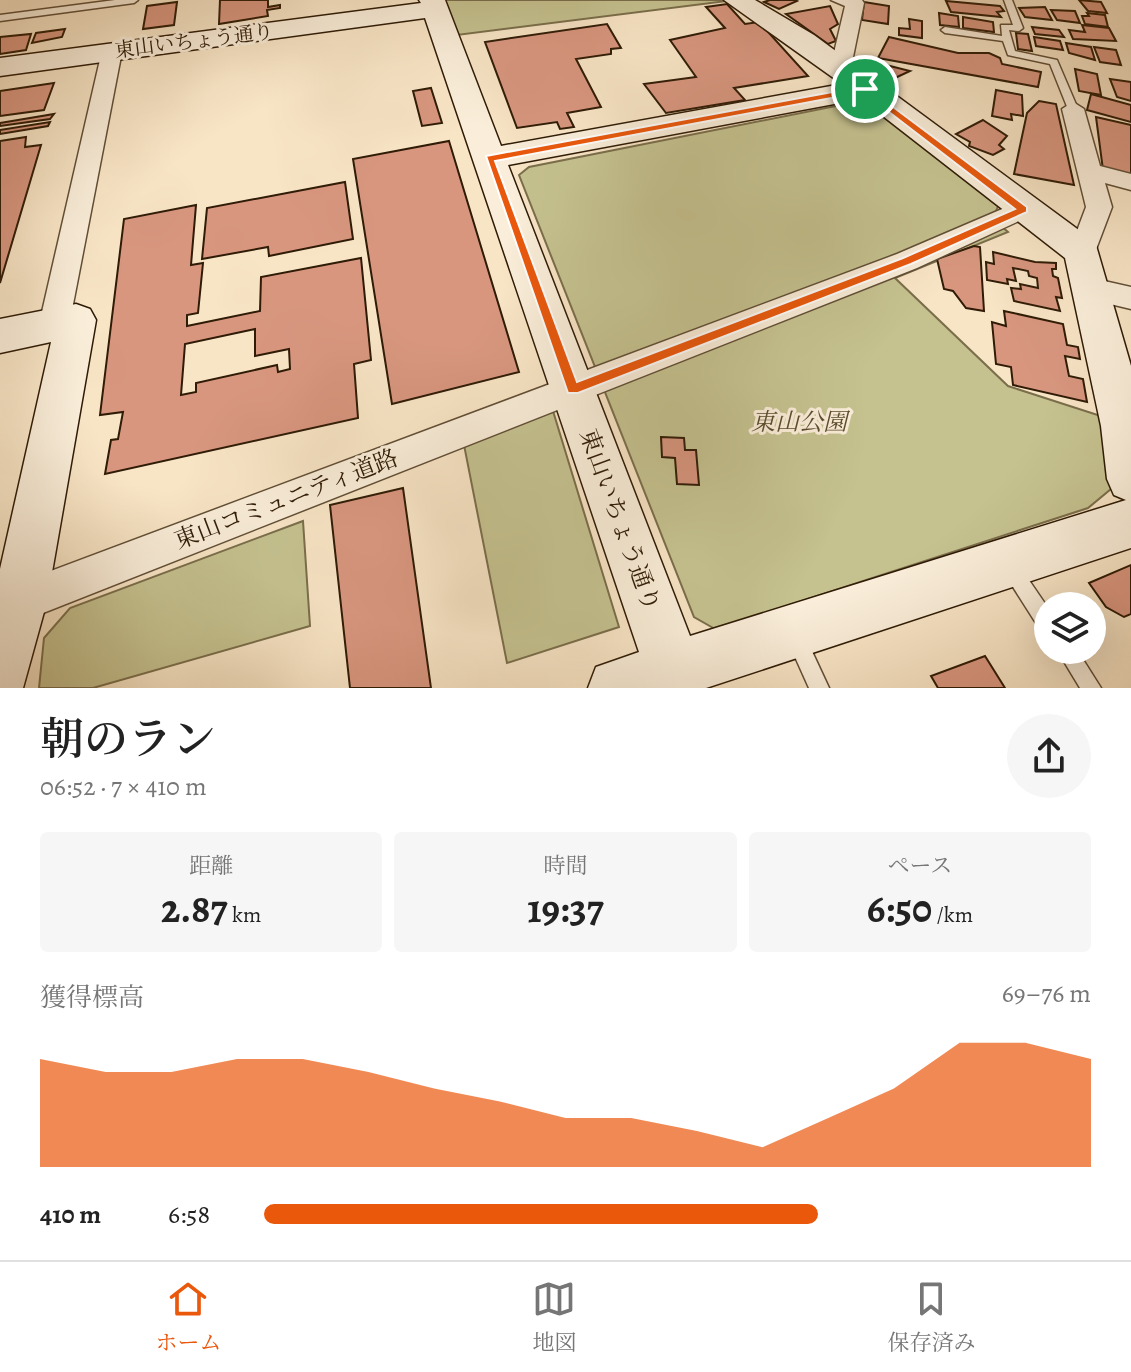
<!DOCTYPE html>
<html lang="ja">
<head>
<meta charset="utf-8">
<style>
	body { margin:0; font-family:Alegreya,"Noto Serif JP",serif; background:#f6f6f6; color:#222; height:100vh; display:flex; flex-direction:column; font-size:30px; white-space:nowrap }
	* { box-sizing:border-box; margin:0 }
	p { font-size:26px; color:#767676 }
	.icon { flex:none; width:44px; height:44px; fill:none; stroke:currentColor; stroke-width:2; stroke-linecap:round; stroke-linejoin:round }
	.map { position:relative; height:688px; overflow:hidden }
	.drawer { display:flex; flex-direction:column; background:#fff; flex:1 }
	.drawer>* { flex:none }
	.controls { position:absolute; left:1034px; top:592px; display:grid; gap:16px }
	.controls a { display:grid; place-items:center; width:72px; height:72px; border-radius:50%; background:#fff; box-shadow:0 8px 32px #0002; font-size:40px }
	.pin { position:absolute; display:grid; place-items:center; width:68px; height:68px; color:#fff; margin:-34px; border:4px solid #fff; border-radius:50%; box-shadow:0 2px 8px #0007 }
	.round { display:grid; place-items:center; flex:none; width:84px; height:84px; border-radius:42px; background:#f6f6f6 }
	.head { display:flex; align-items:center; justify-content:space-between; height:136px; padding:0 40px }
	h1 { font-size:44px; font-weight:600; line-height:60px }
	.metrics { display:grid; grid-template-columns:repeat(3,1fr); gap:12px; height:136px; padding:8px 40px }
	.metrics div { display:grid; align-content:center; border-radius:8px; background:#f6f6f6; text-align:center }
	.metrics b { font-size:40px; font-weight:600 }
	.metrics small { font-size:22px; font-weight:400 }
	.metrics p { font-size:22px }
	.chart { height:224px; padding:16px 40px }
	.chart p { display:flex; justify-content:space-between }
	.chart svg { width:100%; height:144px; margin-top:8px; fill:#ea580c; opacity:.7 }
	ul { padding:0 40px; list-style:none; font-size:26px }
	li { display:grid; grid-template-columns:128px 96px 1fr; align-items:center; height:60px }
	li i { height:20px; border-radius:10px; background:#ea580c }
	.menu { display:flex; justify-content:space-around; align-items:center; height:112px; border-top:2px solid #e0e0e0; background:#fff; font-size:22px; color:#767676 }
	.menu a { display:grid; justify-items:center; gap:4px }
	.menu .active { color:#ea580c }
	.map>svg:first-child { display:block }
</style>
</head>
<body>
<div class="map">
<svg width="1131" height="688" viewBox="0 0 1131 688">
	<rect width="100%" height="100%" fill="#f8e5c6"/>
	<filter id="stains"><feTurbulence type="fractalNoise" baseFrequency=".0025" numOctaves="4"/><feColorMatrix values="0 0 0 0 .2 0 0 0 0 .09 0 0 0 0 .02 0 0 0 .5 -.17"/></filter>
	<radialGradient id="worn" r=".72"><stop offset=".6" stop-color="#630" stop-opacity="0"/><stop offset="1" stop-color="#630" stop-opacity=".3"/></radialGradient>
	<g fill="#c5c290" stroke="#7a6e4b" stroke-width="2">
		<polygon points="444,0 725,0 727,1 457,35"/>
		<polygon points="856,102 874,106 998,206 993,219 1008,232 895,278 1008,386 1107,418 1115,465 1111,489 1088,508 715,629 694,617 519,175 529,167"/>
		<polygon points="553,411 619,627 507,663 464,445"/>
		<polygon points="303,521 310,626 93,688 39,688 44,638 70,608"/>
	</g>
	<g fill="#d8967f" stroke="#2f1b06" stroke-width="2" fill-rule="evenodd">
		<polygon points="220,0 268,0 268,7 280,5 280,8 267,10 268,16 219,24"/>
		<polygon points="770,0 795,0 797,1 779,9 764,2"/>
		<polygon points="1079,0 1101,2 1107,13 1088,11"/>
		<polygon points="946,1 1000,6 1004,11 997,12 1001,17 951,12"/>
		<polygon points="177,2 174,25 143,29 147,6"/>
		<polygon points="864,2 889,6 888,24 862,20"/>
		<polygon points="727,4 745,24 759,22 808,76 734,88 745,100 666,113 644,84 696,77 670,40 725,28 706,7"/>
		<polygon points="830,6 838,24 830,29 836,41 828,44 786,14"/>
		<polygon points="1045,7 1052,20 1025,17 1019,8"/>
		<polygon points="1051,10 1075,11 1080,23 1057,20"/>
		<polygon points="939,13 958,16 959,27 940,25"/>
		<polygon points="1087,13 1105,15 1108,27 1085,24 1082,16 1089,16"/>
		<polygon points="963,17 993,22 994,32 963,28"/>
		<polygon points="909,19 922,21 922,38 899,35 899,28 910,29"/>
		<polygon points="607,24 621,48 611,49 611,54 576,59 601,107 567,113 574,127 560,129 557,122 517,128 485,42"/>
		<polygon points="1082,25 1109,28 1116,41 1073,39 1069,30 1085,32"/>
		<polygon points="1032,27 1059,30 1064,37 1035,34"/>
		<polygon points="65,29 62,37 32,43 36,33"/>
		<polygon points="1016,33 1028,34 1032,51 1018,49"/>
		<polygon points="31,34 26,50 0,54 0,37"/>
		<polygon points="889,37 958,53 989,53 1000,58 1002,64 1041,72 1038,87 878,58"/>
		<polygon points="1034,37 1060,41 1063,50 1036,46"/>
		<polygon points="1066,43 1091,47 1095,60 1069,53"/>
		<polygon points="1094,47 1116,50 1121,65 1100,62"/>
		<polygon points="886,65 910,71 880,85 864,72"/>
		<polygon points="1075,69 1097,74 1101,95 1079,91"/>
		<polygon points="1110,79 1131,82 1131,101 1117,97"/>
		<polygon points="54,83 44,110 0,116 0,91"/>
		<polygon points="431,88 442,123 422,126 413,91"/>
		<polygon points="996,90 1022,95 1023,116 1011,114 1012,120 992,116"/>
		<polygon points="1091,94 1131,105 1131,122 1087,110"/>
		<polygon points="1039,101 1056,104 1074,185 1014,174 1027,113"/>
		<polygon points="54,114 50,119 0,126 0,123"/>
		<polygon points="1096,117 1131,125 1131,176 1103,170"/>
		<polygon points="983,120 1007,136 999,145 1004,149 993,155 969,146 970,142 956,134"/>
		<polygon points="50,122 48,126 0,134 0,130"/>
		<polygon points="26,137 25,147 41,145 0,283 0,141"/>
		<polygon points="449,141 519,372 392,404 353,159"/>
		<polygon points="345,182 353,239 269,256 268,247 202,259 207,208"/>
		<path d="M196,205L191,265L203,263L198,313L187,315V326L260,311L261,277L361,258L371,360L354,364L358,418L105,474L111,440L118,439L123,412L100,415L124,219ZM255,329V356L289,349L290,369L278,372L277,365L196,383V392L181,395L185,344Z"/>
		<polygon points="974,246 980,247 984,311 966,308 953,291 944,289 937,259"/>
		<polygon points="993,252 1035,262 1056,263 1056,269 1052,269 1053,276 1058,278 1062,298 1056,297 1060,311 1014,301 1011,288 1021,289 1020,284 1038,288 1037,278 1029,276 1028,271 1013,268 1016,281 1007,279 1008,284 987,280 986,262 994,264"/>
		<polygon points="1004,311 1063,324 1067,345 1078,347 1080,359 1065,356 1069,376 1083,379 1087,402 1013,385 1011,367 996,364 992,322 1006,326"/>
		<polygon points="661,437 684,438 685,450 696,450 699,485 677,484 675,458 662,457"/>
		<polygon points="403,488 431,688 350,688 330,505"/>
		<polygon points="1131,565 1131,614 1124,617 1106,607 1089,583"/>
		<polygon points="985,656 1005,688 938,688 931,676"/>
	</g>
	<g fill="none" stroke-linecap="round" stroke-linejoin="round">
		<defs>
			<g id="lane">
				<polygon points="115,0 138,0 134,3 0,21 0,15"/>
				<polygon points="1004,0 1012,0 1023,28 1019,31 1009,30 1015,51 1057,60 1078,109 1077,111 1068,109 1050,64 1008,55 1003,41 945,33 941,30 945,27 1002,36 1001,25 1013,25"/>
				<polygon points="1012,561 1018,564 1048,608 1048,633 1041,631 1006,576 1003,570 1006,564"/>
				<polygon points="796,630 803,632 829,688 809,688 787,639 789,632"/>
				<polygon points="1057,650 1077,650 1101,688 1080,688"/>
			</g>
			<g id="street">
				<polygon points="831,0 862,0 864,3 853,57 844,71 837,73 827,67 833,57 845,6"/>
				<polygon points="112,45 122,51 69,325 64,333 54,337 44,333 39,325 102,51"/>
				<polygon points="1073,102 1084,109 1100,166 1131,174 1131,190 1105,183 1112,207 1095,252 1091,259 1082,262 1073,259 1069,252 1086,207 1062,109"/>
				<polygon points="1023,200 1032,203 1036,209 1032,215 917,268 0,630 0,590 897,254"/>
				<polygon points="1091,278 1131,287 1131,309 1081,297 1077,289 1081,281"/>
			</g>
			<g id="secondary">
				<path d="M419,0H445L501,146L842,84L724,0H755L814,35L1095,242L1131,366V548L706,688H588L596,667L639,652L425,18L0,76V58L421,3ZM861,99L1065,258L1101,426L1107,479L1114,495L1126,500L690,636L508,165Z"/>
				<polygon points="76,304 90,309 96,320 47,601 23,688 0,688 0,569 51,342 0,353 0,319"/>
			</g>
		</defs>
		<use href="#lane" stroke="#614e36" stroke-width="3"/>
		<use href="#street" stroke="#614e36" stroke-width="3"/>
		<use href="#secondary" stroke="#2f1b06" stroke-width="3"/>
		<use href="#lane" fill="#faeeda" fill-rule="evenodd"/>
		<use href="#street" fill="#faeeda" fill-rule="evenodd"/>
		<use href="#secondary" fill="#faeeda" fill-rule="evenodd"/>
	</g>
	<path fill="#ea580c" stroke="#fff" stroke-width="2" fill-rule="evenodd" d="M865,86L1027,207V212L911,264L578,393H568L486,156ZM863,92L1015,209L903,258L577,382L495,161Z"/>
	<g text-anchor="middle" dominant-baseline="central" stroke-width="6" stroke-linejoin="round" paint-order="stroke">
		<g font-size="20" fill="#2f1b06" stroke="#faeeda">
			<text transform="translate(194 41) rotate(-7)">東山いちょう通り</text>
		</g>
		<g font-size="24" font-style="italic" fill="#5c4d2f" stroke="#faeeda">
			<text x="799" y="422">東山公園</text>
		</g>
		<g font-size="24" fill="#2f1b06" stroke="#faeeda">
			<text transform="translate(286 499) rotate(-21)">東山コミュニティ道路</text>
			<text transform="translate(620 520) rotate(70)">東山いちょう通り</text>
		</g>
	</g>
	<rect width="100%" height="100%" filter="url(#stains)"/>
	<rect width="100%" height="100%" fill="url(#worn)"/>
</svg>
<div class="controls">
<a><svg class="icon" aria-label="layers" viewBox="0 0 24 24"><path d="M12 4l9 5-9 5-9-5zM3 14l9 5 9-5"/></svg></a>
</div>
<div class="pin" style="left:865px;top:89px;background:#1e9e55"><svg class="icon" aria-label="arrive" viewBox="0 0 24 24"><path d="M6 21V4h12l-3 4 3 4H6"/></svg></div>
</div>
<section class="drawer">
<div class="head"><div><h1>朝のラン</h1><p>06:52 · 7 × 410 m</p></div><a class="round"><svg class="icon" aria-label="share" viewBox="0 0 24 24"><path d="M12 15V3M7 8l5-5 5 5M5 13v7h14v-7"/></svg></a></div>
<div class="metrics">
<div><p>距離</p><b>2.87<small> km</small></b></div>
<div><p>時間</p><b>19:37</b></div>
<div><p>ペース</p><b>6:50<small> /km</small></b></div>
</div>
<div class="chart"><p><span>獲得標高</span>69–76 m</p>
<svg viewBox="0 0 160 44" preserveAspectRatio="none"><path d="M0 44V11L10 15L20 15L30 11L40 11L50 15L60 20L70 24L80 29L90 29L100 33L110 38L120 29L130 20L140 6L150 6L160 11V44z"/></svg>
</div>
<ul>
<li><b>410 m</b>6:58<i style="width:67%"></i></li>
</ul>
</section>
<nav class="menu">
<a class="active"><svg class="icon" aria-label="home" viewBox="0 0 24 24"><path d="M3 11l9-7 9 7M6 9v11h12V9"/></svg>ホーム</a>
<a><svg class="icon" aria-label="map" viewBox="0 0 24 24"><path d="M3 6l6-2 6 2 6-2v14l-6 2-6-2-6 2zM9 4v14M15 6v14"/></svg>地図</a>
<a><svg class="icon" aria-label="saved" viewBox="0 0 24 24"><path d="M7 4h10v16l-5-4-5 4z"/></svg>保存済み</a>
</nav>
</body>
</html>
